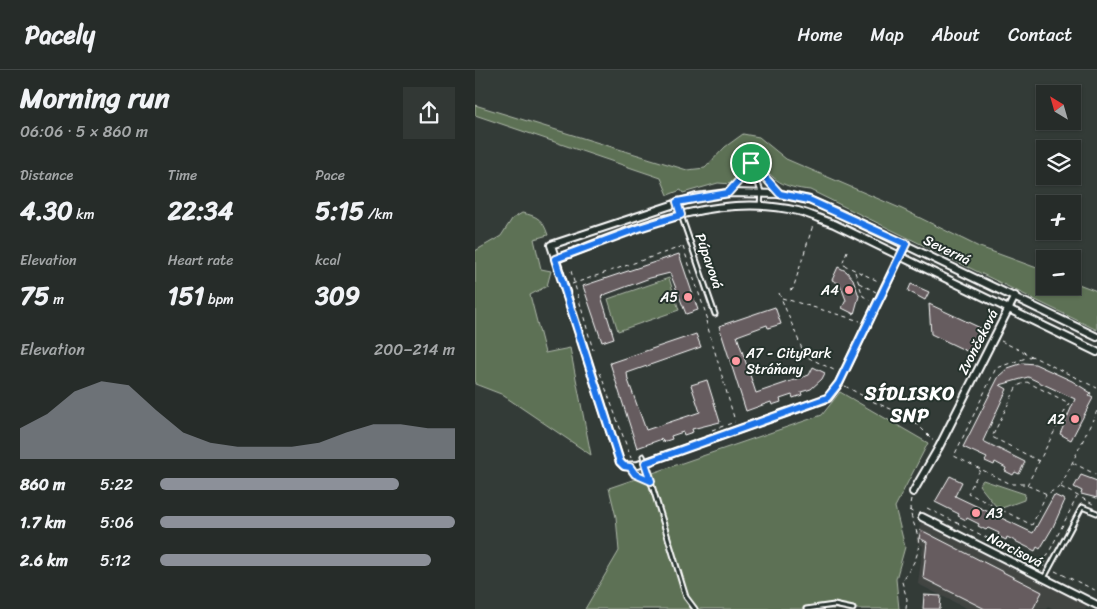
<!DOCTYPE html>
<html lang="en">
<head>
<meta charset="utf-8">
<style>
	body { margin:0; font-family:Sriracha,sans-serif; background:#323835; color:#f1f3f6; height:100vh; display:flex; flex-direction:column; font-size:19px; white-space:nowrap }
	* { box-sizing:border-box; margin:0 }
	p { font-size:16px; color:#a4a7a8 }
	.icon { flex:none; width:28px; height:28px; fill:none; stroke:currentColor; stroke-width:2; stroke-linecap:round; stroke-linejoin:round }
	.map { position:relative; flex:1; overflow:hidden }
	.sheet { display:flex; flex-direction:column; background:#262c29; width:475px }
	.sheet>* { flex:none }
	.needle { width:32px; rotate:323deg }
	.buttons { position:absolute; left:561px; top:15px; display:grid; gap:10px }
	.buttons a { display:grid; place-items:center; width:45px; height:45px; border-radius:0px; background:#262c29; box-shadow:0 1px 4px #0004,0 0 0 1px #424846; font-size:25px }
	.pin { position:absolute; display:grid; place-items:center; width:42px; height:42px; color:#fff; margin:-21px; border:2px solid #fff; border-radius:50%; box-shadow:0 1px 5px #0007 }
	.round { display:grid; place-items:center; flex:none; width:52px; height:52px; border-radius:0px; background:#323835 }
	.headline { display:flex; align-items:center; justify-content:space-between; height:85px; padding:0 20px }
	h1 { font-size:28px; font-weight:700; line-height:38px }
	.metrics { display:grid; grid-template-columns:repeat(3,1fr); gap:8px; height:85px; padding:5px 20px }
	.metrics div { display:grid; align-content:center }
	.metrics b { font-size:25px; font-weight:700 }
	.metrics small { font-size:14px; font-weight:400 }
	.metrics p { font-size:14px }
	.chart { height:140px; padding:10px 20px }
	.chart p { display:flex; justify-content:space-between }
	.chart svg { width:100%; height:90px; margin-top:5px; fill:#8c9099; opacity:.7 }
	ul { padding:0 20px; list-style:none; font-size:16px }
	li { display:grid; grid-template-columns:80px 60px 1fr; align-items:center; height:38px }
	li i { height:12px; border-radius:6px; background:#8c9099 }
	header { display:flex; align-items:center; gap:30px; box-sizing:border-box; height:70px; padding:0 25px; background:#262c29; border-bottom:1px solid #424846 }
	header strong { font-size:24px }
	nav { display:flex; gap:28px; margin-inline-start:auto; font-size:18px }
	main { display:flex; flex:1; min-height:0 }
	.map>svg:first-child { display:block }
</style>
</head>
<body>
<header>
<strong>Pacely</strong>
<nav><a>Home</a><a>Map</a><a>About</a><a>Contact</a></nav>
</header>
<main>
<section class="sheet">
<div class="headline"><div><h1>Morning run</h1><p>06:06 · 5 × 860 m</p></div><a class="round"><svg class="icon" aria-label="share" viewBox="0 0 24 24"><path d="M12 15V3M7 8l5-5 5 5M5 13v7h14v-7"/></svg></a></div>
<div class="metrics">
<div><p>Distance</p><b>4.30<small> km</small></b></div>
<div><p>Time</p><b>22:34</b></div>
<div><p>Pace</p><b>5:15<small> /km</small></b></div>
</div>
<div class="metrics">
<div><p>Elevation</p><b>75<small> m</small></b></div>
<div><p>Heart rate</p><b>151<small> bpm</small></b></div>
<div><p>kcal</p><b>309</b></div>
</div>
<div class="chart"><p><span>Elevation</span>200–214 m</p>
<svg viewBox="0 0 160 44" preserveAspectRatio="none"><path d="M0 44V29L10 22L20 11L30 6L40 8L50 20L60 31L70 36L80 38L90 38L100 38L110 36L120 31L130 27L140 27L150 29L160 29V44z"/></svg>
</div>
<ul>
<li><b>860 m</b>5:22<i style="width:81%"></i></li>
<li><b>1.7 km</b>5:06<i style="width:100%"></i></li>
<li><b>2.6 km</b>5:12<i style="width:92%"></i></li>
</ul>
</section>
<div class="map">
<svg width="622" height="539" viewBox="0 0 622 539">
	<rect width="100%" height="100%" fill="#333b37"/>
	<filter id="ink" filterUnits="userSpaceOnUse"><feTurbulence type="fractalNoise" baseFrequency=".02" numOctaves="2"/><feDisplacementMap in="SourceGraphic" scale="10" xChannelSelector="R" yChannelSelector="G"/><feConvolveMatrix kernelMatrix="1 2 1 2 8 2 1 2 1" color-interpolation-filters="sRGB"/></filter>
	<g filter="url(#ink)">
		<polygon fill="#424543" points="446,452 612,535 610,539 578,539 573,536 571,539 493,539 443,514 448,476 441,471"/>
		<g fill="#5d7154" stroke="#aeb8aa">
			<path d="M0,35L212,100L230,98L250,77L268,64L284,67L311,89L427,139L502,176L570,201V216H598V212L622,221V260L335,120C308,117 298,112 284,89H266L262,108L257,114L243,113L208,123L206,120L193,125L186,108L0,45Z"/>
			<path d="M47,143C63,146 68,150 73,165L59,169L66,199L76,201L72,216L55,225L70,283L95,278L116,385L26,324L0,314V181L26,166L37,149Z"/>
			<polygon points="194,208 204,240 143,261 133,229"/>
			<polygon points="365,322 453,373 420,437 430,477 421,509 424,539 110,539 144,481 141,447 134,418 347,345"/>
			<polygon points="508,410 550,424 549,430 527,438 520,435 504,415"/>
		</g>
		<g fill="#665b5f" stroke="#fff">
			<polygon points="204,184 223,240 211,244 195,203 175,208 126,226 139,268 127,272 108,216"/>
			<polygon points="363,197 371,201 378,209 384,226 379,244 367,238 371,230 365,214 357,210"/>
			<polygon points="436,214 454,222 450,230 433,221"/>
			<polygon points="454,234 512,261 500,285 456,264"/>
			<polygon points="300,237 306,254 293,258 292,255 262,266 281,323 334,305 338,297 350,303 347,309 336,319 326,322 327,325 318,328 317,325 305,329 306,332 297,335 296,332 271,341 244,256"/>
			<polygon points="221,264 226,277 152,303 153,310 171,360 225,342 216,315 232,310 245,352 217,359 218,362 209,365 208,362 196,366 197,369 188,372 187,369 162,378 135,293"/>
			<polygon points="548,293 560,294 597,311 616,323 614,326 618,328 596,370 585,364 600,329 553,307 525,315 532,319 508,371 550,392 544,404 540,402 538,405 530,401 531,398 520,392 519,395 510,391 512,388 488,377 524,306 533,298"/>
			<polygon points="606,405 622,411 622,428 606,424 607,421 599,417"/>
			<polygon points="475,406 487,412 480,426 558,463 579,425 590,430 578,457 565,479 562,477 560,481 532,467 531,470 523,466 524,463 513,458 511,460 503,456 504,454 492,448 491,450 483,446 484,444 460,432"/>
			<polygon points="446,460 567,522 558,539 510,539 448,508 452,472 444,468"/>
			<polygon points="449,525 466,526 465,539 448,539"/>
		</g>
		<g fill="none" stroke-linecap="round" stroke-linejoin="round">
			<defs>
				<g id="lane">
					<polyline points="276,93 286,122 285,136"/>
					<polyline points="254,122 268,106 271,94 282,93 289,106 304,124"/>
					<polyline points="206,145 240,244"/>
					<polyline points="168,386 211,527 220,539"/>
					<polyline points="569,508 607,437 622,443"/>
					<polyline points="331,539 359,535 378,539"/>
				</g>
				<g id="street">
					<polyline points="431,173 364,313 353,328 163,395 149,396 145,392 76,175 221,127 253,123 305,124 334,130 364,143 622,267"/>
					<path d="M81,189C157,160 239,121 323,141C335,144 347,150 359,154L622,282"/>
					<polyline points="438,422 464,377 540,226"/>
					<polyline points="447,447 622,535"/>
				</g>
			</defs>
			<use href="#lane" stroke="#fff" stroke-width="7"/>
			<use href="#street" stroke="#fff" stroke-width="10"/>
			<g stroke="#fff" stroke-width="1" stroke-dasharray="4 4" stroke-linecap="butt">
				<polyline points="208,177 233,250"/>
				<polyline points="372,181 367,194 405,212"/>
				<polyline points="96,201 118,280"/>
				<polyline points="380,202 388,226 395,230"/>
				<polyline points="384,213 401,222"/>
				<polyline points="97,214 209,176"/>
				<polyline points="315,220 318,219 338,155"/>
				<polyline points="304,223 330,286 361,301"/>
				<polyline points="307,228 385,251"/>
				<polyline points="231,251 260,351"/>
				<polyline points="526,271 622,318"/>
				<polyline points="557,286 521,298 479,386 536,414 549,414 572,424 585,417"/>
				<polyline points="125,303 156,388"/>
				<polyline points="370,316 399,332 435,347 459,371"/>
				<polyline points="237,360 260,352"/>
				<polyline points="598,393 622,405"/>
				<polyline points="505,400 493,423 557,455 571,425"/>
				<polyline points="159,402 168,408"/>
				<polyline points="552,415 594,333 552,312 542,316 517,367 564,391"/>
				<polyline points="586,416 622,341"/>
				<polyline points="586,417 618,434"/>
				<polyline points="452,438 569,496"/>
				<polyline points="434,440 441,444"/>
				<polyline points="568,494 602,427"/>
				<polyline points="580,501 622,521"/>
				<path d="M431,539L432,529L427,512C432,503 442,490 443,480C447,461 431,448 436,429"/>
			</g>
			<use href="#lane" stroke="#26332d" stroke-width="3"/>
			<use href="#street" stroke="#26332d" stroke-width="6"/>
		</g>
	</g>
	<g fill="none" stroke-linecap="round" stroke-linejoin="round" filter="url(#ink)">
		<defs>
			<polygon id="route" points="276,93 282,93 289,106 305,124 334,130 431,174 364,313 352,328 170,393 176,411 160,404 155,397 149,396 145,392 80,189 164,158 206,145 202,132 253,123 268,106 271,94"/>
		</defs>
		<use href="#route" stroke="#fff" stroke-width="10"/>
		<use href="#route" stroke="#1a73e8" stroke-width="6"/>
	</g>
	<g fill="#ff9aa2" stroke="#26332d" stroke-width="2">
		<circle cx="374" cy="220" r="5"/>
		<circle cx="213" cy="227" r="5"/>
		<circle cx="261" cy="291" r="5"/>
		<circle cx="600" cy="349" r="5"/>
		<circle cx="501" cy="443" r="5"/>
	</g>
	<g text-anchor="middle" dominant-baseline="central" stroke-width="4" stroke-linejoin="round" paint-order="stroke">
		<g font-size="14" fill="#fff" stroke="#26332d">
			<text transform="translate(472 180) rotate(26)">Severná</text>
			<text transform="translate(234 191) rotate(71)">Púpavová</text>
			<text transform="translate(503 272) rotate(-63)">Zvončeková</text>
			<text transform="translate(540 480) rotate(27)">Narcisová</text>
		</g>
		<g font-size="14" fill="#fff" stroke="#26332d" text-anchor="end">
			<text x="364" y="220">A4</text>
			<text x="203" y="227">A5</text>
			<text x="271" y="283" text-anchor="start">A7 - CityPark<tspan x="271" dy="16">Stráňany</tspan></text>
			<text x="590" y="349">A2</text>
			<text x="511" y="443" text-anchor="start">A3</text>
		</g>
		<g font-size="19" font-weight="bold" letter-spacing="1" fill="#fff" stroke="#26332d">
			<text x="435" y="323">SÍDLISKO<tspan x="435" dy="22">SNP</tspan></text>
		</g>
	</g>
</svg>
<div class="buttons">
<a><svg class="needle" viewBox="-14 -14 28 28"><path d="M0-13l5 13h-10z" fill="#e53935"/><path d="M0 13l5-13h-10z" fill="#a4a7a8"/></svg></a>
<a><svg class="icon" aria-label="layers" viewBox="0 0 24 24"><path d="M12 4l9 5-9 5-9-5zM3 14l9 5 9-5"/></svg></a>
<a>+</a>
<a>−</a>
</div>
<div class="pin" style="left:276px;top:93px;background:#1e9e55"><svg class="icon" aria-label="arrive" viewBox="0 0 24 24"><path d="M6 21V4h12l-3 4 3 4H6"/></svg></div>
</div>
</main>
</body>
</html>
